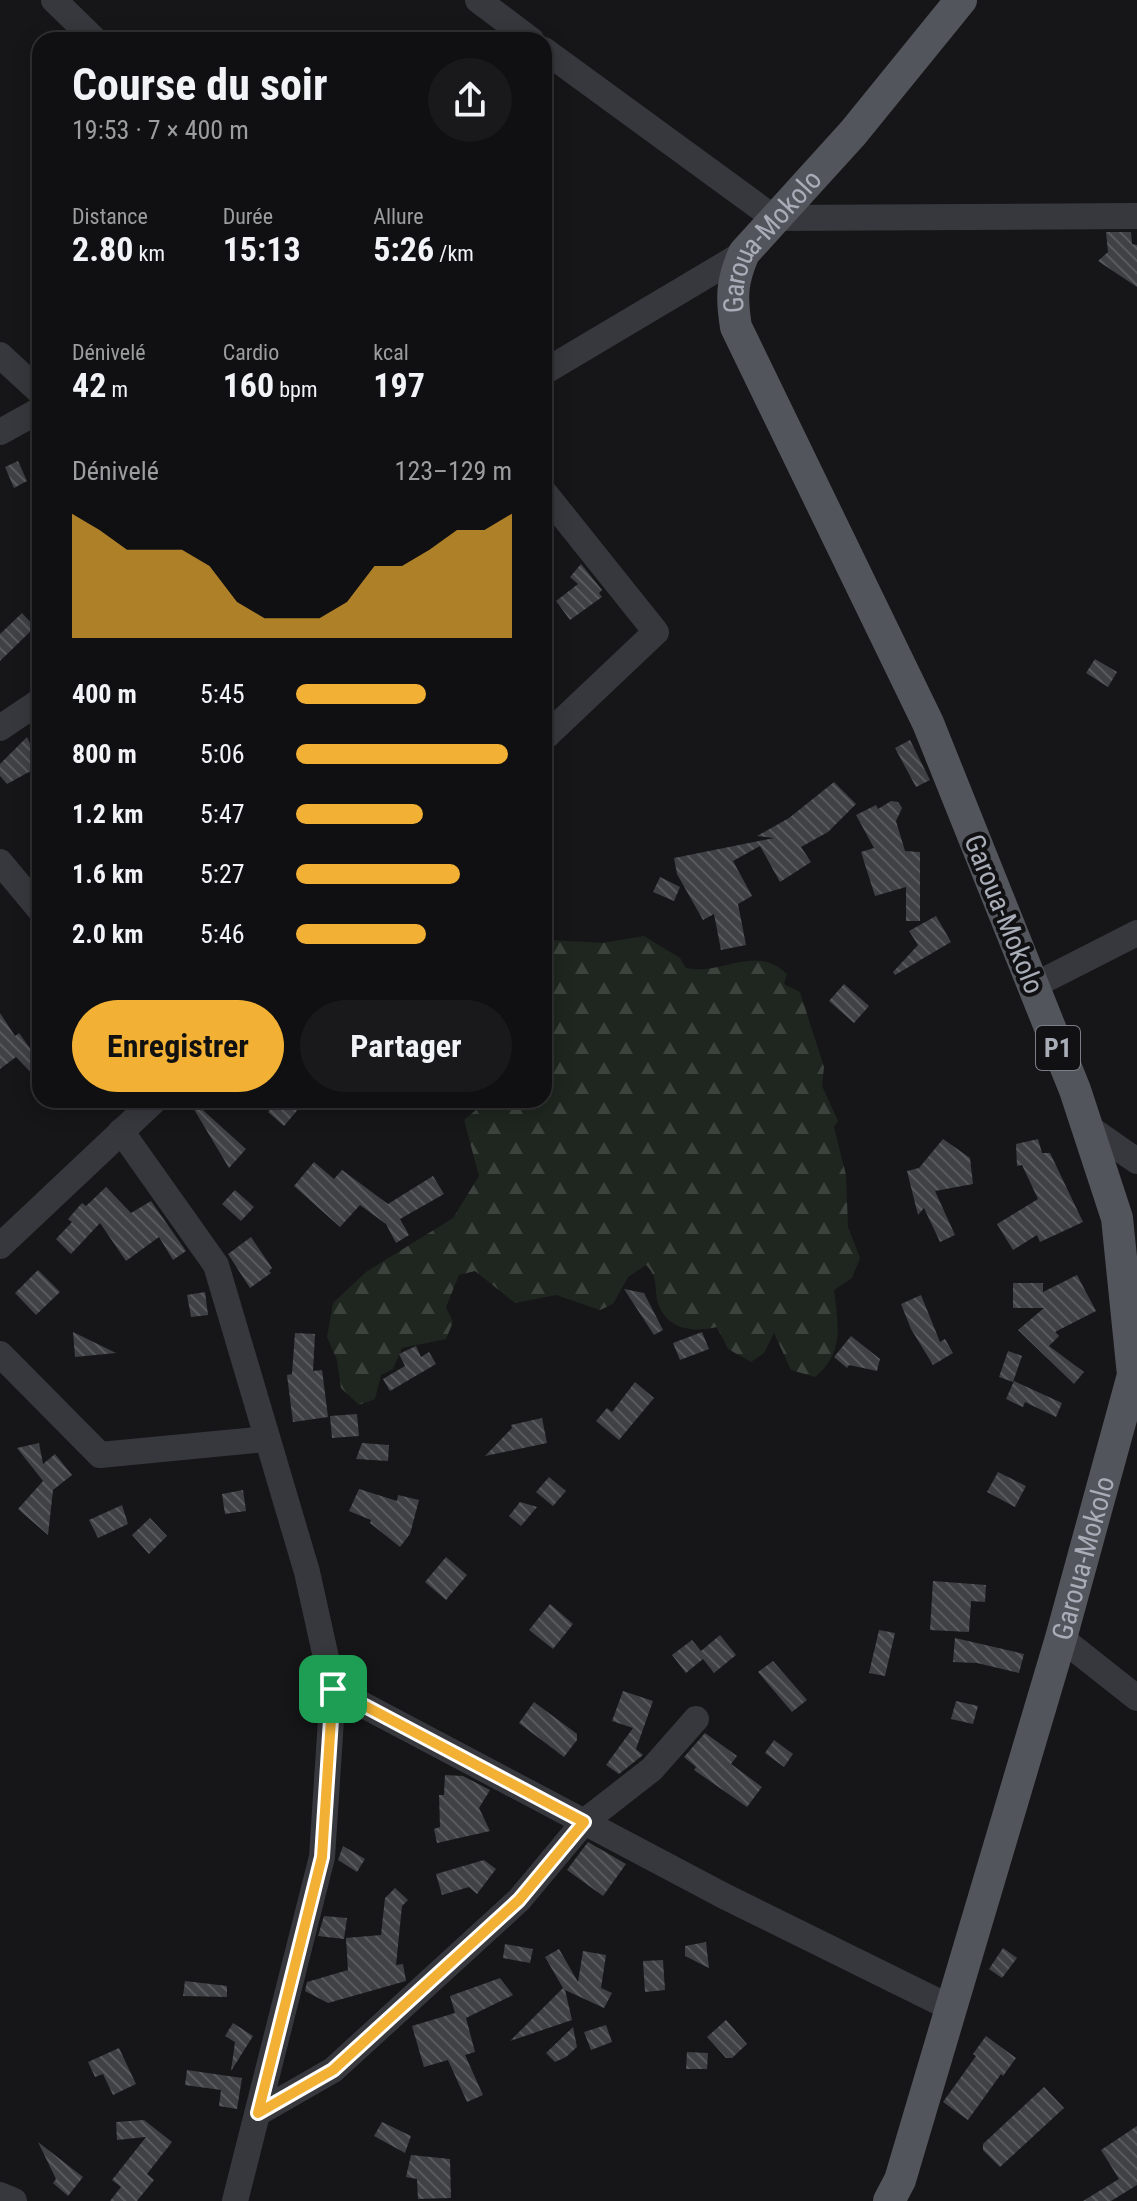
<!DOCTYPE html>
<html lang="fr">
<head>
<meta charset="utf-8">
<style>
	body { margin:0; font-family:"Roboto Condensed",sans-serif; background:#19191b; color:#f1f3f6; height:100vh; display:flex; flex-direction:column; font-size:30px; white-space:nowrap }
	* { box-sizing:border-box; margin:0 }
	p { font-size:26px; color:#9c9d9f }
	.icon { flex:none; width:44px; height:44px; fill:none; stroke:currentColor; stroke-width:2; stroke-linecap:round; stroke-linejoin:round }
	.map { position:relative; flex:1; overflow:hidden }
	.sheet { position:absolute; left:32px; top:32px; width:520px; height:1076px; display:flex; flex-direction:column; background:#101012; border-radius:24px; box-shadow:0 4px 20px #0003,0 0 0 2px #303032 }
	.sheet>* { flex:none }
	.pin { position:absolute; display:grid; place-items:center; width:68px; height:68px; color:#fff; margin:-34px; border-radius:16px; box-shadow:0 4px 12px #0006 }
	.round { display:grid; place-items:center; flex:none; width:84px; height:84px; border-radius:42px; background:#19191b }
	.summary { display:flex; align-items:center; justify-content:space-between; height:136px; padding:0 40px }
	h1 { font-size:44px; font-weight:700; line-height:60px }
	.stats { display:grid; grid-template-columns:repeat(3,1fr); gap:12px; height:136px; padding:8px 40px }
	.stats div { display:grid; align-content:center }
	.stats b { font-size:34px; font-weight:700 }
	.stats small { font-size:22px; font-weight:400 }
	.stats p { font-size:22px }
	.chart { height:224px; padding:16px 40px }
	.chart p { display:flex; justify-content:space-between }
	.chart svg { width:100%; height:144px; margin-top:8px; fill:#f2b134; opacity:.7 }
	.button { display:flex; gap:16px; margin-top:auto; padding:16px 40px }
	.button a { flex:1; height:92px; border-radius:48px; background:#f2b134; color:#111; font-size:32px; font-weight:700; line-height:92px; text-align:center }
	.button a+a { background:#19191b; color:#f1f3f6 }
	ul { padding:0 40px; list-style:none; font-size:26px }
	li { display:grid; grid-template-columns:128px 96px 1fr; align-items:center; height:60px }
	li i { height:20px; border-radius:10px; background:#f2b134 }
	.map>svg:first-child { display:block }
</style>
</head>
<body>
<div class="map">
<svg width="1137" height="2201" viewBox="0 0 1137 2201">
	<defs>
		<pattern id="forest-firs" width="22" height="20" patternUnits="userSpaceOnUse" patternTransform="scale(2)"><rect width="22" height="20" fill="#1e261f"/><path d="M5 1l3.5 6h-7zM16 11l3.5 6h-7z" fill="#3c433d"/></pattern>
		<pattern id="building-back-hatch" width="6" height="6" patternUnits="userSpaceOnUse" patternTransform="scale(2)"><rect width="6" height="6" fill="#404145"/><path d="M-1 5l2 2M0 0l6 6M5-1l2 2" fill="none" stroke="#595a5e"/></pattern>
	</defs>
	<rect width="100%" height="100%" fill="#161618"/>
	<path fill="url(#forest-firs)" d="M644,936L680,958L686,968C723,976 753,943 787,974L784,984L800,992L824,1067L822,1086L838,1121L834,1127L846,1175L848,1227L860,1258L852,1278L834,1290C838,1325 845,1352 815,1377L791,1370L774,1333L764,1353L751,1362L728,1349L717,1327C696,1332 671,1331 660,1308C652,1292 661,1280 646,1265L628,1277L613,1304L600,1310L556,1295L515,1303L475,1271L459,1275L446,1307L453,1322L446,1339L402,1348L393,1369L381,1375L375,1399L359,1405L341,1388L337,1360L327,1337L333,1303L366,1272L453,1218L479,1176L464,1120L488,1100H544V946L551,940L602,943Z"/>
	<g fill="url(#building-back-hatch)">
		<polygon points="1106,232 1131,232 1132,244 1137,245 1137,287 1098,261 1108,252"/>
		<polygon points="18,461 27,481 14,488 5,467"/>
		<polygon points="581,564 602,590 599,593 602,597 570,620 556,601 578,584 570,577"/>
		<polygon points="22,613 35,627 0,661 0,634"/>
		<polygon points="1095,659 1117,672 1108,687 1086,673"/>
		<polygon points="27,737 40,766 7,784 0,776 0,764"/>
		<polygon points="910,740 930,780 916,787 895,748"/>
		<polygon points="834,782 856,804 828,832 801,847 811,862 780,882 760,846 733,861 752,896 738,904 746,945 721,950 714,914 703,920 677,874 674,858 774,838 757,836 789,818"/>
		<polygon points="891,801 898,802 902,808 896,821 905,851 920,852 920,921 906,921 906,887 875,896 861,852 874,848 856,815 876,805 878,809"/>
		<polygon points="660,877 680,887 674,901 653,892"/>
		<polygon points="936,916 951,942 895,975 893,972 918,945 909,931"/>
		<polygon points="844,984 869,1006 854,1023 829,1001"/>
		<polygon points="0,1013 15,1036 19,1033 40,1062 40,1082 16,1057 0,1069"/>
		<polygon points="279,1100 292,1100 300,1107 284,1126 268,1112"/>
		<polygon points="195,1103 246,1149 229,1168 192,1106"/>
		<polygon points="943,1139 970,1158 973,1184 935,1191 955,1235 940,1242 924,1208 918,1215 907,1171 919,1168"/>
		<polygon points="1038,1139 1042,1153 1050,1153 1083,1222 1040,1242 1037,1235 1013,1250 997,1224 1038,1199 1022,1165 1017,1166 1016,1144"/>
		<polygon points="314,1162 334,1179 342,1170 388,1204 433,1176 444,1194 400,1219 409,1235 396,1243 386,1224 360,1205 340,1227 294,1186"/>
		<polygon points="106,1187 131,1213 151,1201 186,1251 173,1260 159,1237 126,1261 100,1223 71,1254 56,1239 72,1222 68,1219 82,1203 86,1206"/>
		<polygon points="235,1190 254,1207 241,1221 222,1204"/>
		<polygon points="251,1237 272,1268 269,1271 271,1273 250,1288 228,1254"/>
		<polygon points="38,1270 60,1292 36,1315 15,1293"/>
		<polygon points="1077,1275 1096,1311 1055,1332 1059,1336 1049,1346 1084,1372 1074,1384 1018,1330 1044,1308 1013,1308 1013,1283 1043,1283 1043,1292"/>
		<polygon points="624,1289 644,1293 663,1330 654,1335"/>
		<polygon points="205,1292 208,1315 191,1317 187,1295"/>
		<polygon points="921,1295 940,1342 945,1339 953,1353 933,1365 911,1329 901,1304"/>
		<polygon points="73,1332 116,1353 75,1357"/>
		<polygon points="702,1332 709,1349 680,1360 673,1343"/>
		<polygon points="295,1333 315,1334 313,1371 322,1370 328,1417 293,1422 287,1375 292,1374"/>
		<polygon points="851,1336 880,1359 877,1371 849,1365 847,1368 834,1357"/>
		<polygon points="416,1346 421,1357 429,1352 436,1364 390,1391 383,1379 405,1366 399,1354"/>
		<polygon points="1008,1351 1022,1356 1013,1382 999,1377"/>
		<polygon points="1014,1381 1062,1403 1056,1417 1025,1402 1023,1407 1006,1399"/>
		<polygon points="635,1382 654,1398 619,1440 596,1421 607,1408 612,1412"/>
		<polygon points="357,1414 359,1436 332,1438 330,1416"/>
		<polygon points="542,1418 547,1443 485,1456 512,1428 511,1425"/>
		<polygon points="39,1443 43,1464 55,1454 72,1475 53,1490 48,1535 18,1509 43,1481 17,1448"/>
		<polygon points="362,1443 389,1445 388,1461 356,1459"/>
		<polygon points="998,1472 1026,1486 1015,1507 987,1492"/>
		<polygon points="549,1477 566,1491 553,1506 536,1492"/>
		<polygon points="359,1489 397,1501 398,1495 419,1500 410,1534 400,1547 370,1523 371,1520 349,1511"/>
		<polygon points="243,1490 246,1511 225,1514 222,1494"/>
		<polygon points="520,1502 537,1507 521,1526 509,1516"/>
		<polygon points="122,1505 128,1524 98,1538 89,1520"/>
		<polygon points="150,1518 167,1536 149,1554 132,1535"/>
		<polygon points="446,1557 467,1575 446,1600 425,1582"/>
		<polygon points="933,1581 986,1585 985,1602 971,1601 969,1632 930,1630"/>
		<polygon points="550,1604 573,1624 553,1649 529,1630"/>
		<polygon points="879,1630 895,1633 885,1676 869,1673"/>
		<polygon points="720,1635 736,1655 714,1673 703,1659 686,1673 672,1655 692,1640 701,1651"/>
		<polygon points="955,1638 1024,1654 1019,1673 977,1663 953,1662"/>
		<polygon points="773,1661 807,1700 792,1712 758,1672"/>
		<polygon points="623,1691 653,1701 636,1749 643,1755 619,1774 606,1765 633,1728 612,1721"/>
		<polygon points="956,1701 978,1706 973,1724 951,1719"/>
		<polygon points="534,1702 577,1734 577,1740 564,1757 519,1723"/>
		<polygon points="705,1733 737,1756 731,1764 762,1787 747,1807 694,1770 696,1767 684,1757"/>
		<polygon points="774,1740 793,1754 784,1767 765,1753"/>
		<polygon points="445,1775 463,1776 490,1790 479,1808 490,1831 437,1843 434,1829 440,1827 439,1795 444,1795"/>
		<polygon points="588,1842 626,1864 603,1896 567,1870"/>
		<polygon points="343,1846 365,1859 357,1872 338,1860"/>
		<polygon points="484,1860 496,1869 477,1894 469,1887 442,1895 436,1874"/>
		<polygon points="395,1888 408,1900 402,1906 396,1965 403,1964 406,1981 328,2003 305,1991 307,1982 348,1970 346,1938 381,1935 385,1898"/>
		<polygon points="324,1916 347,1918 344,1939 318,1936"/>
		<polygon points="706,1942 709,1968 685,1956 685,1946"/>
		<polygon points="505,1944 533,1949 530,1963 503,1958"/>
		<polygon points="1003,1948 1017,1958 1002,1978 989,1969"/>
		<polygon points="559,1949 578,1982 583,1951 606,1955 601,1988 612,1993 604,2008 565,1990 572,2020 510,2041 563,1988 545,1957"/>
		<polygon points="663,1960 665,1990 645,1992 643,1961"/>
		<polygon points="500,1978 513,1995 466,2018 475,2052 465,2055 483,2095 467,2102 448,2060 424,2067 412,2026 455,2013 450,1996"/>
		<polygon points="185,1981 227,1986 227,1997 183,1996"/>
		<polygon points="726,2020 747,2044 732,2058 726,2058 707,2037"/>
		<polygon points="233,2023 253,2036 231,2071 235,2042 225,2036"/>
		<polygon points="606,2025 612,2042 591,2050 584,2032"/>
		<polygon points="573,2027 577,2047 566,2057 555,2062 546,2053"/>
		<polygon points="986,2036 1016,2058 1003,2076 1001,2074 968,2120 943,2102 976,2056 973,2054"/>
		<polygon points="119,2048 136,2084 113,2095 103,2074 95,2077 88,2062"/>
		<polygon points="687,2052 708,2053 707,2069 686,2069"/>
		<polygon points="187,2070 242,2078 237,2109 219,2106 221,2090 185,2085"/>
		<polygon points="1044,2087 1064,2108 1000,2167 983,2150 983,2144"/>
		<polygon points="144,2120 172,2142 147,2174 154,2180 137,2201 110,2201 121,2187 112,2180 146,2137 117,2140 116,2122"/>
		<polygon points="382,2122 411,2136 405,2153 374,2136"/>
		<polygon points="1137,2126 1137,2185 1111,2201 1083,2201 1119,2179 1101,2150"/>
		<polygon points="38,2142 83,2177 68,2196 53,2183 56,2179"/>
		<polygon points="411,2155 450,2159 451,2198 418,2199 417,2179 406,2177"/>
	</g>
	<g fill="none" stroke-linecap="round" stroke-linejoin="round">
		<g stroke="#37383d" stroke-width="26">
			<polyline points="54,0 95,40"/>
			<polyline points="478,0 531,40"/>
			<polyline points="544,50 774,218 1137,216"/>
			<polyline points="0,355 40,392"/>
			<polyline points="544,372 744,253"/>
			<polyline points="0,432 40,410"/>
			<polyline points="544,492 656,632 544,738"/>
			<polyline points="0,728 40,701"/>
			<polyline points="0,862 40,910"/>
			<polyline points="1033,986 1137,933"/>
			<polyline points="1088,1127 1137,1161"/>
			<polyline points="121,1131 216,1265 307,1572 333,1689 322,1857 235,2201"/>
			<polyline points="0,1246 155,1100"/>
			<polyline points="0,1354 100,1455 267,1439"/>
			<polyline points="1061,1638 1137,1698"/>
			<polyline points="333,1689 724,1896 951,2008"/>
			<polyline points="258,2113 333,2070 519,1900 584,1822 652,1769 696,1719"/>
			<polyline points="0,2195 14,2201"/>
		</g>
		<path stroke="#53555c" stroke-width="32" id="s1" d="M889,2201L900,2180L1061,1638L1133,1375L1117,1218L1075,1090L928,723L736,327C731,296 732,281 744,253L853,133L961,0"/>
	</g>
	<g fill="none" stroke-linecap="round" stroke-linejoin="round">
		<defs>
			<polygon id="route" points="333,1689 584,1822 519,1900 333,2070 258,2113 322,1857"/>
		</defs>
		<use href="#route" stroke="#fff" stroke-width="16"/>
		<use href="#route" stroke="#f2b134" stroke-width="10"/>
	</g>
	<g text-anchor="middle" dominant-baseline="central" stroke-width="8" stroke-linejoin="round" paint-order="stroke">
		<rect fill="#111113" stroke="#7b7e86" stroke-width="2" x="1036" y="1026" width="44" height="44" rx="6"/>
		<g font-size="26" font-weight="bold" fill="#a8adb8">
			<text x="1058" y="1048">P1</text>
		</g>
		<g font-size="28" fill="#a8adb8" stroke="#111113">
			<text stroke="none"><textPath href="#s1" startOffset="2088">Garoua-Mokolo</textPath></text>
			<text transform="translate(1004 914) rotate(68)">Garoua-Mokolo</text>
			<text stroke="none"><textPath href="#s1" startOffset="672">Garoua-Mokolo</textPath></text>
		</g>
	</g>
</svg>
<div class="pin" style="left:333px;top:1689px;background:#1e9e55"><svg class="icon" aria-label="arrive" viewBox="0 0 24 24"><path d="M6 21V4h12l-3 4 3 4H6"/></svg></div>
<section class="sheet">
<div class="summary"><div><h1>Course du soir</h1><p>19:53 · 7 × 400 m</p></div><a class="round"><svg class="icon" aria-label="share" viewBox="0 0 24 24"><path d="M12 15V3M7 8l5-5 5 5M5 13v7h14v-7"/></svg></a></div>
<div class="stats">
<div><p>Distance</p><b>2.80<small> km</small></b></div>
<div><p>Durée</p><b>15:13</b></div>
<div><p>Allure</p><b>5:26<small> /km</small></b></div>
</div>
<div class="stats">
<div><p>Dénivelé</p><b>42<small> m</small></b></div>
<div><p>Cardio</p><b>160<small> bpm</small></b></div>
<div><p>kcal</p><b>197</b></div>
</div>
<div class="chart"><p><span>Dénivelé</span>123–129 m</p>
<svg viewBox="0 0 160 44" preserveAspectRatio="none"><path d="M0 44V6L10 11L20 17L30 17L40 17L50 22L60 33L70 38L80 38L90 38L100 33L110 22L120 22L130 17L140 11L150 11L160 6V44z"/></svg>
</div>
<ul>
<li><b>400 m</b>5:45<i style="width:60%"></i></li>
<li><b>800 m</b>5:06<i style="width:98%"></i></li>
<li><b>1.2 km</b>5:47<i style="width:59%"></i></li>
<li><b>1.6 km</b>5:27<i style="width:76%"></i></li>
<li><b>2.0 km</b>5:46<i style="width:60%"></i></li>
</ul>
<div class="button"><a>Enregistrer</a><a>Partager</a></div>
</section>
</div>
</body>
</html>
